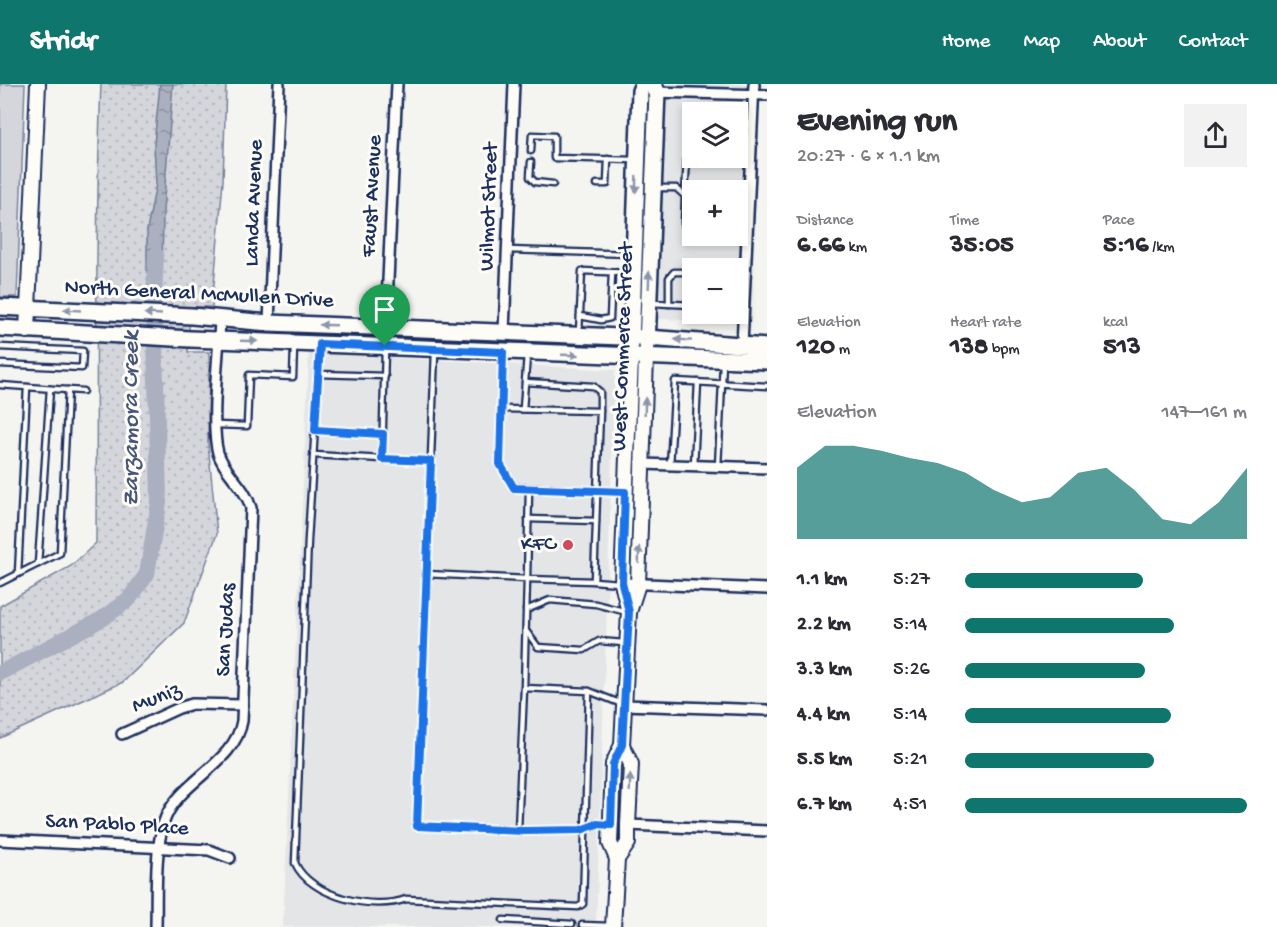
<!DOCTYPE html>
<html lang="en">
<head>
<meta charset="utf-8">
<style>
	body { margin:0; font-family:"Gochi Hand",sans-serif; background:#f2f2f3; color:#2b2b33; height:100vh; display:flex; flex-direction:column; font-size:22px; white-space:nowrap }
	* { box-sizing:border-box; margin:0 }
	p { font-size:20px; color:#7c7c81 }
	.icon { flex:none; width:33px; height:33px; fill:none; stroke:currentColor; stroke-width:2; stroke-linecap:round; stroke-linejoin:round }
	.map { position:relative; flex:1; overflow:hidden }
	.details { display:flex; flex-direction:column; background:#fff; width:510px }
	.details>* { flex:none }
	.buttons { position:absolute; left:682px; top:18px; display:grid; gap:12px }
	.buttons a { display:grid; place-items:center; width:66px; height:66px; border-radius:0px; background:#fff; box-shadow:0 3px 9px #0003; font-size:30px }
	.pin { position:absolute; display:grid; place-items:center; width:51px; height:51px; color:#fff; margin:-62px -26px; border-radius:50% 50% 50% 0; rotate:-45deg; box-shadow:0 0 6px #0007 }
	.pin .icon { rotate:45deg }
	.round { display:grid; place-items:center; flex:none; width:63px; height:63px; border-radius:0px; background:#f2f2f3 }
	.head { display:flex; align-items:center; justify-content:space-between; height:102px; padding:0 30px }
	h1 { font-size:33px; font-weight:700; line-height:45px }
	.figures { display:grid; grid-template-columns:repeat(3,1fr); gap:9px; height:102px; padding:6px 30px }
	.figures div { display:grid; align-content:center }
	.figures b { font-size:26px; font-weight:700 }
	.figures small { font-size:16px; font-weight:400 }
	.figures p { font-size:16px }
	.chart { height:168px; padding:12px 30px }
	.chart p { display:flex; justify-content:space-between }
	.chart svg { width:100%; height:108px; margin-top:6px; fill:#0f766e; opacity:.7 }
	ul { padding:0 30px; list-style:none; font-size:20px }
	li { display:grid; grid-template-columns:96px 72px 1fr; align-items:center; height:45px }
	li i { height:15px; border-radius:8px; background:#0f766e }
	header { display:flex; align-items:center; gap:36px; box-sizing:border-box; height:84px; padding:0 30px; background:#0f766e; color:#fff }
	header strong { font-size:28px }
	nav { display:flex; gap:33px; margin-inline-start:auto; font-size:21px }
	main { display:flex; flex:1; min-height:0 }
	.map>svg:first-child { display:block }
</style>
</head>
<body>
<header>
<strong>Stridr</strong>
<nav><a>Home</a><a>Map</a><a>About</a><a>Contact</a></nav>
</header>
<main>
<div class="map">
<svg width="767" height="843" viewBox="0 0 767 843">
	<defs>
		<pattern id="grass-dots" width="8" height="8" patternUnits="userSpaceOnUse" patternTransform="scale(1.5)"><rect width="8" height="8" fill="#d4d6db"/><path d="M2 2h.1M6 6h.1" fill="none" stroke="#b5b8be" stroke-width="1.8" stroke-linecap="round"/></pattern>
		<pattern id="water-ripples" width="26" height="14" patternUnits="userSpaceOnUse" patternTransform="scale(1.5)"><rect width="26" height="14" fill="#aab0bf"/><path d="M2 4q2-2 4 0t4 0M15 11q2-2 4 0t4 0" fill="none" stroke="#8a909e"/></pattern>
	</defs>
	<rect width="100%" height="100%" fill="#f4f4f1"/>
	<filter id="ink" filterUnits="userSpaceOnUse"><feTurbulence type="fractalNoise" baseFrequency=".0167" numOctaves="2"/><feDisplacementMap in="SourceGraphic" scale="12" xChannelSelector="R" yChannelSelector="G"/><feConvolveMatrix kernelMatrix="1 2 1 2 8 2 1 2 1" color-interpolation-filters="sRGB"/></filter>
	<g filter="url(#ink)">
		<g fill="#e4e5e6" fill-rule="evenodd">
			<path d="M666,0H747L738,216V184H693V230H737V238L657,235ZM693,28H738V74H693ZM693,106H738V152H693Z"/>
			<polygon points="309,269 615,286 596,843 283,843"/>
		</g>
		<path fill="url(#grass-dots)" stroke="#78829c" stroke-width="1.5" d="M101,0H226L223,97L212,223H190L188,268H209L208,360L217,450L184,539L123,598L0,654V522L71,482L96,459C97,306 95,153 101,0Z"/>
		<polygon fill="#d4d6db" stroke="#78829c" stroke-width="1.5" points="0,0 25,0 17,213 0,213"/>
		<polygon fill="url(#water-ripples)" stroke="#717c98" stroke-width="1.5" points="160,0 173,0 163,127 162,191 147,188 147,146 156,100 154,60"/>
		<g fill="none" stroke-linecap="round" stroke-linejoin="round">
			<polyline stroke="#aab0bf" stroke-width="16" points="0,589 102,535 129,515 147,490 159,418 154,216 156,171"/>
			<defs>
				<g id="lane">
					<polyline points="531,67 532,51 554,52 554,74 634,76"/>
					<polyline points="531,78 530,93 535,98 553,100"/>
					<polyline points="597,100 607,100 608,75"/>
					<polyline points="656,104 676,104 685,112 684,139 687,150 693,150"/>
					<polyline points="685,112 689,35 693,36"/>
					<polyline points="701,152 747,153"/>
					<polyline points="508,166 631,170"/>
					<polyline points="651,219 693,221"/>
					<polyline points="669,220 669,194 674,188 693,188"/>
					<polyline points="580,232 601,236 610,234 612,189"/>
					<polyline points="579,249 582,187 632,189"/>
					<path d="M320,262L308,456L295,779C310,813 374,827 406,815L578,823L583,820L589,607L524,604L518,746"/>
					<polyline points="0,263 83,267 82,284 0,280"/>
					<polyline points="385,265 382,375 431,377"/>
					<polyline points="435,268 417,742 524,747 581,746 597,740 608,741"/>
					<polyline points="503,270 500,380 514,403 623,408"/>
					<polyline points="318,290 385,292"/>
					<polyline points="525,298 593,302 600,308 600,327"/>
					<polyline points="0,301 68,306 60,469 0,499"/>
					<polyline points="68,306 83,307"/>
					<polyline points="502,325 600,327 594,497 619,499"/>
					<polyline points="523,325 527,271"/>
					<polyline points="216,341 247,342 249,291 293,293 294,263"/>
					<polyline points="315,346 383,350"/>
					<polyline points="314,371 382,375"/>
					<polyline points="670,381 675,297 767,302"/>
					<polyline points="694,382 698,298"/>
					<polyline points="718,383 723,278"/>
					<polyline points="529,406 527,495 594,497"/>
					<polyline points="528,435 596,437"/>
					<polyline points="38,480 50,305"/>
					<polyline points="18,490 27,303"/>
					<polyline points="426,490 527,495 524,604"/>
					<polyline points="526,526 550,516 596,520 627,528"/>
					<polyline points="526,547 538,563 584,566 599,557 624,559"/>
					<polyline points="589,607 622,620"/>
					<polyline points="503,836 572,840"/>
					<polyline points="582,841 611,842"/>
				</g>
				<g id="street">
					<polyline points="652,8 767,11"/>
					<polyline points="269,239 279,0"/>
					<polyline points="504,248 514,0"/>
					<polyline points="742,261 754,0"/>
					<polyline points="385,262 397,0"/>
					<polyline points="642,380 767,384"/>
					<polyline points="622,499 767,505"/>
					<polyline points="624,621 767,626"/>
					<polyline points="122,650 179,624 192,620 243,621"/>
					<polyline points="628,741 767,747"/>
					<polyline points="0,756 209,766 230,774"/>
					<path d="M156,843C157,812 153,751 170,725C189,694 236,675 242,637L251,424C245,402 225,390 218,369C210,340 219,269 220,235"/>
				</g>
				<g id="secondary">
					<polyline points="27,247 38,0"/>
					<polyline points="629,528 622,499 631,273"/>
					<polyline points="617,775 628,759 628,741 631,680 622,661"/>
					<polyline points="613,843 617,775 610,759 613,680 622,661 629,528 638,500 646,274"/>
				</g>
				<g id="primary">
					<polyline points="0,223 192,232 269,239 647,254 767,263"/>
					<polyline points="0,244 190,255 767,277"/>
					<polyline points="631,261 640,7 643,0"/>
					<polyline points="647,262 657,8 654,0"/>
				</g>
			</defs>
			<use href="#lane" stroke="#1b2f5e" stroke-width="9"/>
			<use href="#street" stroke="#1b2f5e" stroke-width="14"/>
			<use href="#secondary" stroke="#1b2f5e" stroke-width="18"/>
			<use href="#primary" stroke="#1b2f5e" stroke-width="20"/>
			<use href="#lane" stroke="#fdfcf7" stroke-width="4.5"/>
			<use href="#street" stroke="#fdfcf7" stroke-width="9"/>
			<use href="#secondary" stroke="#fdfcf7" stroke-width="14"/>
			<use href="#primary" stroke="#fdfcf7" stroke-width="15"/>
		</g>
		<defs><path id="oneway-solid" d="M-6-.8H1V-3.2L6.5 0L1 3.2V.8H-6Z" transform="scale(1.5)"/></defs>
		<g fill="#8c96aa">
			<use href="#oneway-solid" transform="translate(636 100) rotate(92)"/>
			<use href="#oneway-solid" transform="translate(649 196) rotate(-88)"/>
			<use href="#oneway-solid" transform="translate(72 226) rotate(-177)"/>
			<use href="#oneway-solid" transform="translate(153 230) rotate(-177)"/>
			<use href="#oneway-solid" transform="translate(328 241) rotate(-178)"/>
			<use href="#oneway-solid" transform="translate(683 256) rotate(-176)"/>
			<use href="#oneway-solid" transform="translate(249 257) rotate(2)"/>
			<use href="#oneway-solid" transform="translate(570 271) rotate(2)"/>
			<use href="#oneway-solid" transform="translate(645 322) rotate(-88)"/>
			<use href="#oneway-solid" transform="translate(639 471) rotate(-88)"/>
			<use href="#oneway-solid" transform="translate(630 699) rotate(-88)"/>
		</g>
	</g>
	<g fill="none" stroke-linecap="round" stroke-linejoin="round" filter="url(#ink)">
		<defs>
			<polygon id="route" points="320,260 503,268 500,380 514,404 625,408 622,499 629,528 622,661 613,680 611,741 597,740 581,746 524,747 417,742 431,377 382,375 383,350 315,346"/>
		</defs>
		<use href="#route" stroke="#fff" stroke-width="12"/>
		<use href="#route" stroke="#1a73e8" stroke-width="8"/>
	</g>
	<circle fill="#d1495b" stroke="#fdfcf7" stroke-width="2" cx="568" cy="461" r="6"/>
	<g text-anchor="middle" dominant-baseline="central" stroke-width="6" stroke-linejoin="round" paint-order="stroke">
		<g font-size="22" fill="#1b2f5e" stroke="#fdfcf7">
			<text transform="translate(373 112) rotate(-87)">Faust Avenue</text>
			<text transform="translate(255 119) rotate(-88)">Landa Avenue</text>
			<text transform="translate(490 123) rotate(-88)">Wilmot Street</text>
			<text transform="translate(199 211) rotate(3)">North General McMullen Drive</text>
			<text transform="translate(624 263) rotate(-88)">West Commerce Street</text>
			<text transform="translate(227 546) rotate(-87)">San Judas</text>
			<text transform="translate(157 615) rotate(-21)">Muniz</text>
			<text transform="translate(117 742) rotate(3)">San Pablo Place</text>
		</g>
		<g font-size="22" fill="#1b2f5e" stroke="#fdfcf7" text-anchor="end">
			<text x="556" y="461">KFC</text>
		</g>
		<g font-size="24" font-style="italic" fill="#46567b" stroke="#fdfcf7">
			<text transform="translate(132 335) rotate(-90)">Zarzamora Creek</text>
		</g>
	</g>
</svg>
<div class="buttons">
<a><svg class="icon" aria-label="layers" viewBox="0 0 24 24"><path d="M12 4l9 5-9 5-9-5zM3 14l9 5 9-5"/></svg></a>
<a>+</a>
<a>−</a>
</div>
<div class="pin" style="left:385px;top:262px;background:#1e9e55"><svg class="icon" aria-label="arrive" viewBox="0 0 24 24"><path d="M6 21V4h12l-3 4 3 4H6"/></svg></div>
</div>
<section class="details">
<div class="head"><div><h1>Evening run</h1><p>20:27 · 6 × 1.1 km</p></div><a class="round"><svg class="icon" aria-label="share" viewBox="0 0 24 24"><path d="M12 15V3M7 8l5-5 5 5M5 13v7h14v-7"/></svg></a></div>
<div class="figures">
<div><p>Distance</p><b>6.66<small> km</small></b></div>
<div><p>Time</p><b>35:05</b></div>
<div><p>Pace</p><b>5:16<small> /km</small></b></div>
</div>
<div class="figures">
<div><p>Elevation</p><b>120<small> m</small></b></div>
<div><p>Heart rate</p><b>138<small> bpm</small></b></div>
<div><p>kcal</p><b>513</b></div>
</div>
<div class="chart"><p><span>Elevation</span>147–161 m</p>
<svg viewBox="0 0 160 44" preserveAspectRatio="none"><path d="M0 44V15L10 6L20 6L30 8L40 11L50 13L60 17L70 24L80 29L90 27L100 17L110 15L120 24L130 36L140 38L150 29L160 15V44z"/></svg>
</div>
<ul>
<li><b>1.1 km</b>5:27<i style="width:63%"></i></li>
<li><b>2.2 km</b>5:14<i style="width:74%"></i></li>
<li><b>3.3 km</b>5:26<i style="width:64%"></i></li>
<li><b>4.4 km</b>5:14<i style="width:73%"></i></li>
<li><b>5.5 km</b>5:21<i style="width:67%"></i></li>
<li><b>6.7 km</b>4:51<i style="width:100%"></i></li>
</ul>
</section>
</main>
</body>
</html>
